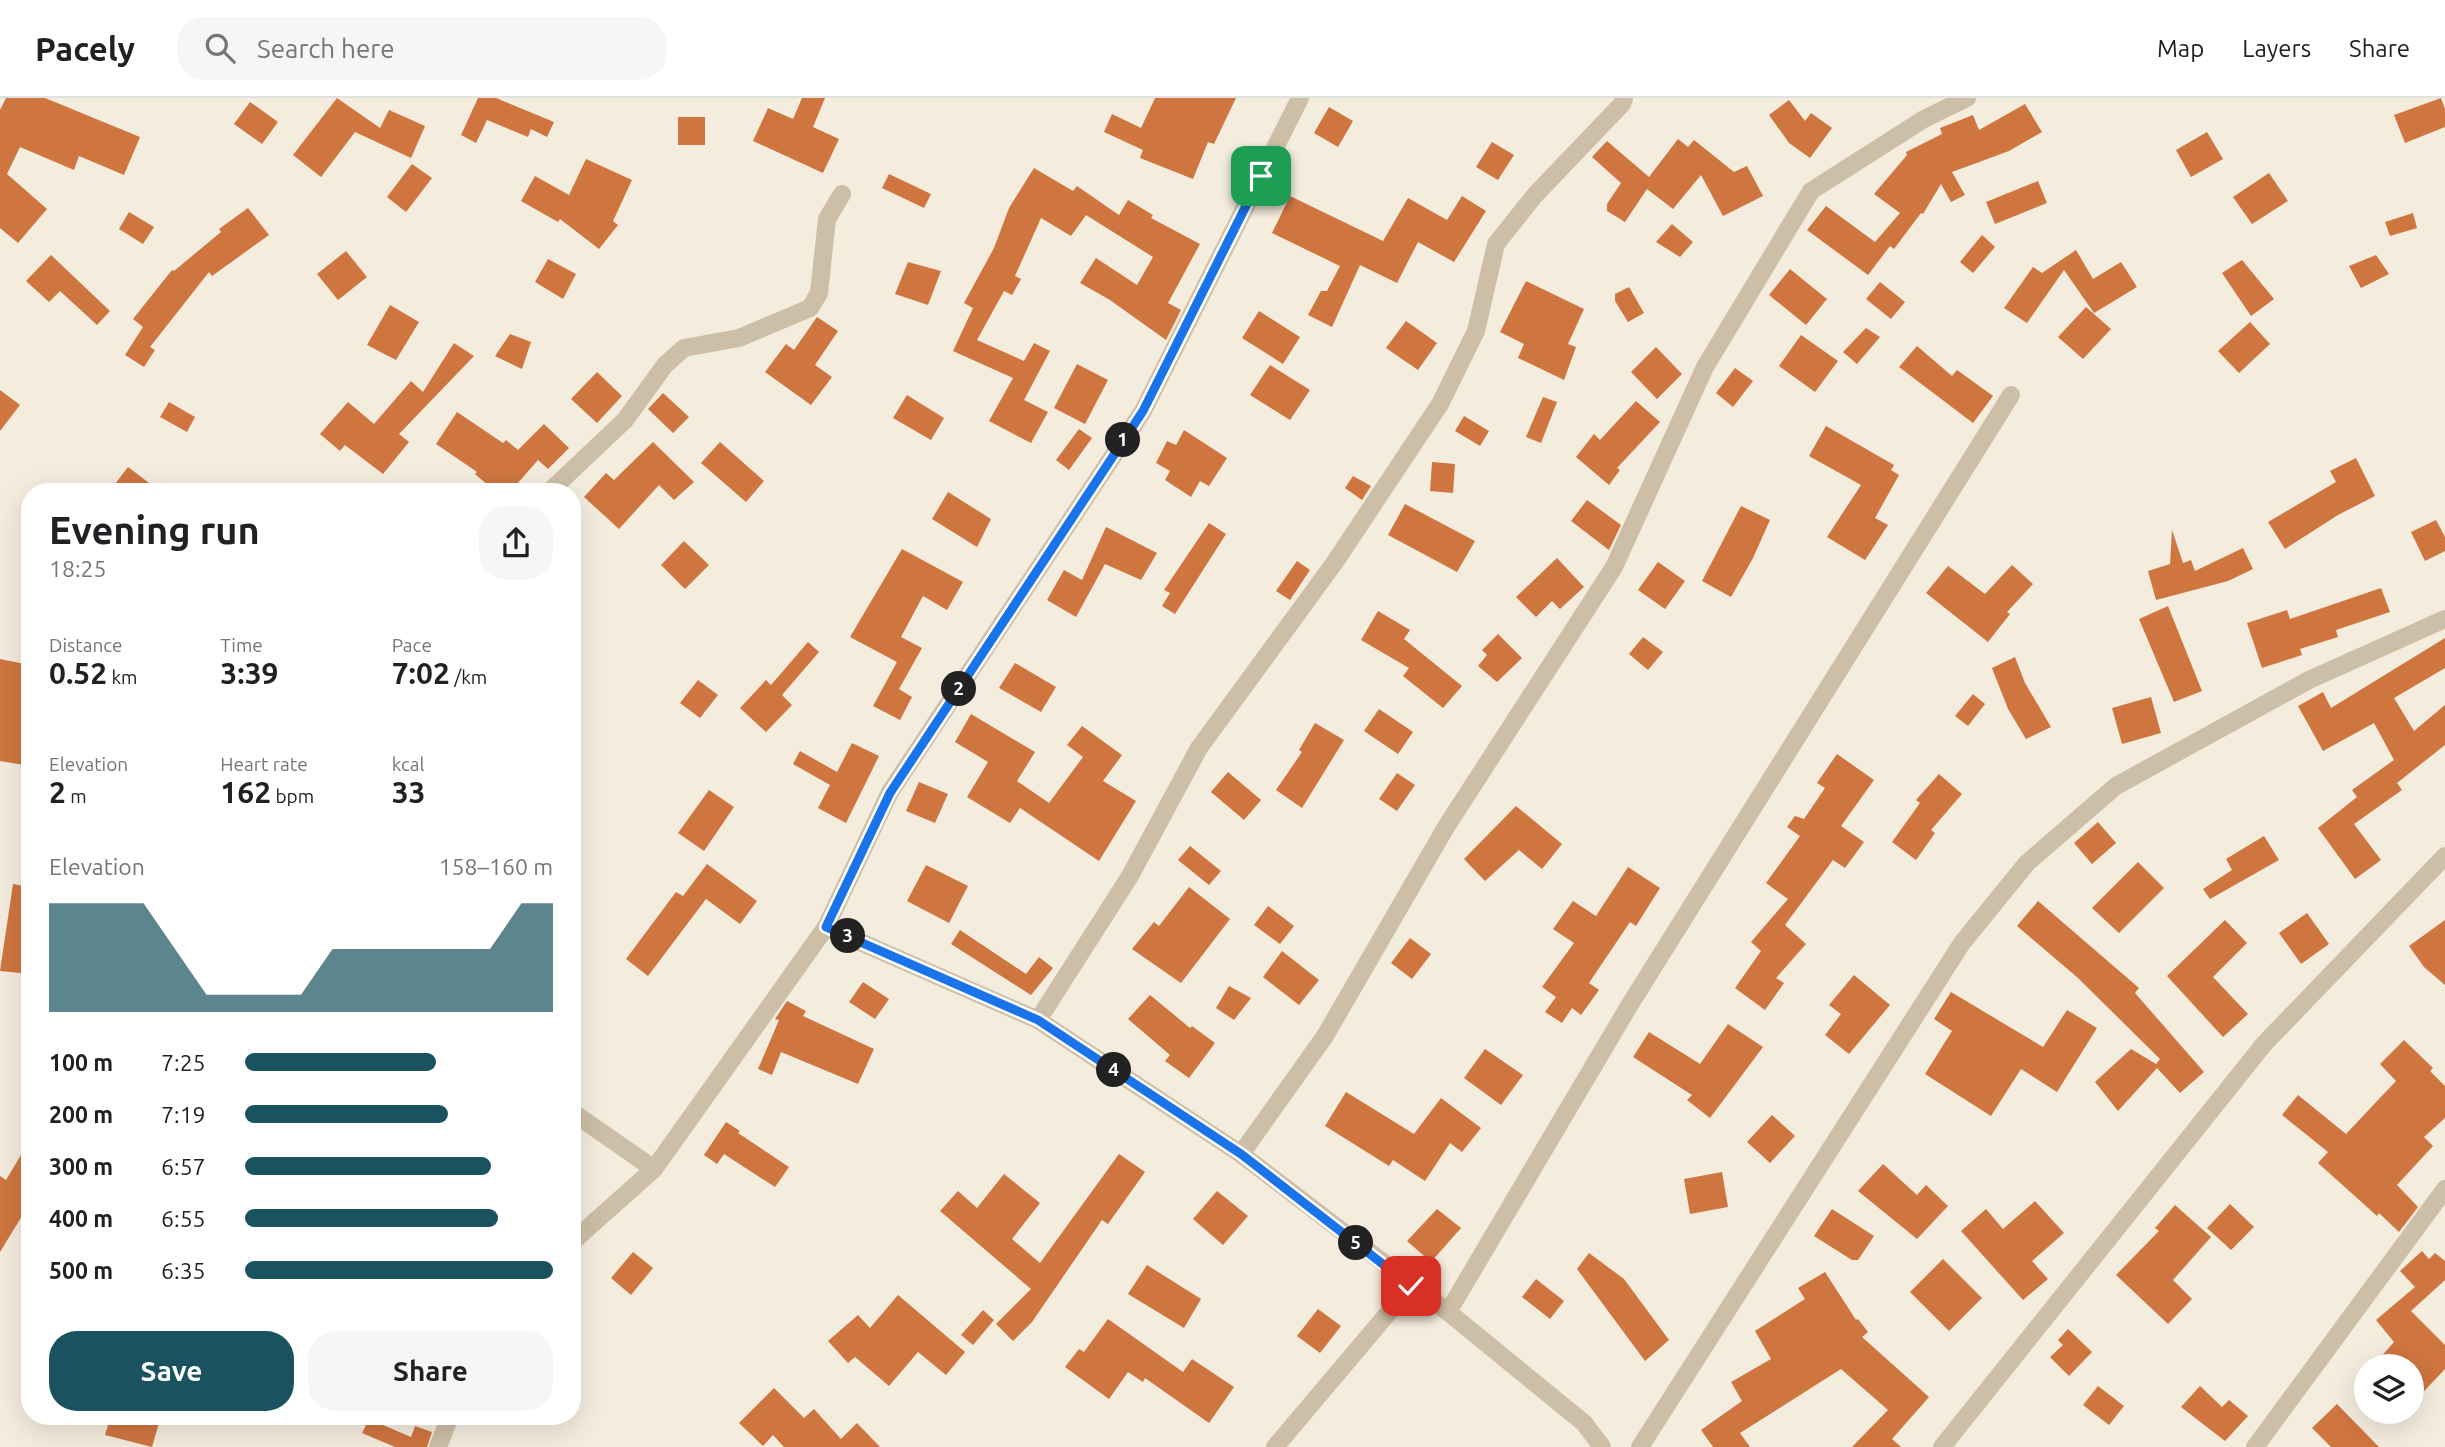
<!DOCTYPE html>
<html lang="en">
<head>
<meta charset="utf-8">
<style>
	body { margin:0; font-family:Ubuntu,sans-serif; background:#f6f6f6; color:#202124; height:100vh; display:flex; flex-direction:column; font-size:26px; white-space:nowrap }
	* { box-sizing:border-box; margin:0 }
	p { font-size:23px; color:#757577 }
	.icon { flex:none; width:38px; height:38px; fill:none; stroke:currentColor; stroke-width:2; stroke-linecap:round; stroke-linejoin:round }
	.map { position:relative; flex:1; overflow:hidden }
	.panel { position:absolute; left:21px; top:385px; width:560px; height:942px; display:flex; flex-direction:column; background:#fff; border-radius:28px; box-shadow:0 7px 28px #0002 }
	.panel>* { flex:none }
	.buttons { position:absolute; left:2354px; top:1256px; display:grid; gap:14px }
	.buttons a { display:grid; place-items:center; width:70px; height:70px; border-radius:50%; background:#fff; box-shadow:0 7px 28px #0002; font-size:35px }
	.pin { position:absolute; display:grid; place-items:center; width:60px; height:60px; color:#fff; margin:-30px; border-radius:14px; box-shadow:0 4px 10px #0006 }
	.km { position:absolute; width:35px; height:35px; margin:-18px; border-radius:50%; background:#222; color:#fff; font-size:19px; line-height:35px; text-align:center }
	.round { display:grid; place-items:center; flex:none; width:74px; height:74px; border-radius:28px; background:#f6f6f6 }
	.headline { display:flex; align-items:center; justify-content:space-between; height:119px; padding:0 28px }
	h1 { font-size:38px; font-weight:700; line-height:52px }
	.metrics { display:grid; grid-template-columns:repeat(3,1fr); gap:10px; height:119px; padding:7px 28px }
	.metrics div { display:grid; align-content:center }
	.metrics b { font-size:30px; font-weight:700 }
	.metrics small { font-size:19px; font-weight:400 }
	.metrics p { font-size:19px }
	.chart { height:196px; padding:14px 28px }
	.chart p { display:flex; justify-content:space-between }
	.chart svg { width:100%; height:126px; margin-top:7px; fill:#1a525f; opacity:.7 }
	.action { display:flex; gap:14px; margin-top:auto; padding:14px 28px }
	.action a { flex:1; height:80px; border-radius:28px; background:#1a525f; color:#fff; font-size:28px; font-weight:700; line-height:80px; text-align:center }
	.action a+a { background:#f6f6f6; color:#202124 }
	ul { padding:0 28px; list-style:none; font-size:23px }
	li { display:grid; grid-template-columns:112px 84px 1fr; align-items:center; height:52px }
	li i { height:18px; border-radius:9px; background:#1a525f }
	header { display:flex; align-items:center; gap:42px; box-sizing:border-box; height:98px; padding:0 35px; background:#fff; border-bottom:2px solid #e0e0e0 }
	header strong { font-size:33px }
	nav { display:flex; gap:38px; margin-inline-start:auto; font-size:24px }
	.search { width:490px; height:63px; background:#f6f6f6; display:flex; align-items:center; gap:18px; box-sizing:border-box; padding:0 24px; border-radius:28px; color:#757577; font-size:26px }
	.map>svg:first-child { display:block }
</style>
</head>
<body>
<header>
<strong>Pacely</strong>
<div class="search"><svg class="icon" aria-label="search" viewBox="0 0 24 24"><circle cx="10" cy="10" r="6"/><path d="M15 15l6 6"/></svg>Search here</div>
<nav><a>Map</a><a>Layers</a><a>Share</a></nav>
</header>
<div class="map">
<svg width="2445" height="1349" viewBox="0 0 2445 1349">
	<rect width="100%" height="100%" fill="#f4ecdd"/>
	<g fill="#cf7540">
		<polygon points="6,0 45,0 140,39 124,77 79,58 74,72 20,49 7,76 47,111 18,145 0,130 0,12"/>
		<polygon points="337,0 380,30 389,12 425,28 411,60 355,34 321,79 293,57"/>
		<polygon points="478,0 496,0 554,24 547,39 531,31 528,39 487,22 476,45 461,37"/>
		<polygon points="802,0 825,0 813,29 839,41 823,75 753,43 768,10 793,21"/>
		<polygon points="1155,0 1236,0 1214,46 1208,44 1193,81 1140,60 1143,52 1104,34 1112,16 1141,30"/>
		<polygon points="2441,0 2445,11 2445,29 2405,45 2394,17"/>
		<polygon points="1789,2 1805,23 1811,15 1832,30 1810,60 1789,45 1769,17"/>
		<polygon points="250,4 278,24 262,46 234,26"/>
		<polygon points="2025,6 2042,34 2009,53 1952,74 1965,97 1951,104 1941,86 1923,116 1921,115 1894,151 1890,148 1868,177 1807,132 1826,108 1875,144 1900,115 1874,96 1907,57 1906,54 1942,36 1940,30 1973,17 1979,32"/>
		<polygon points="1329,9 1353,23 1338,49 1314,35"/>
		<rect x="678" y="19" width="27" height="28"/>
		<polygon points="2207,34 2223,61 2191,79 2176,52"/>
		<polygon points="1678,41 1688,49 1694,42 1734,74 1747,68 1763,98 1723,118 1701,77 1673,111 1647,91 1625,124 1607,113 1607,106 1621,85 1592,59 1607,43 1649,79"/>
		<polygon points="1492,44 1514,57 1498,82 1476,69"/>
		<polygon points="586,61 632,82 613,123 618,127 599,151 560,121 558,124 521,103 535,78 569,97"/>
		<polygon points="412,66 432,80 406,114 387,99"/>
		<polygon points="1034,70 1073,93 1077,88 1119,117 1128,102 1153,117 1151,120 1200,146 1168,205 1181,212 1166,242 1110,202 1080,185 1096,160 1137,187 1153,159 1086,117 1071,138 1041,120 1015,178 1021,181 1012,197 1004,193 977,242 1024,263 1034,245 1050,253 1024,302 1048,314 1031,345 989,323 1013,280 953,253 973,210 964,205 994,150 1009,110"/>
		<polygon points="2269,75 2288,103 2252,126 2233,99"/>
		<polygon points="889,76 931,96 924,110 882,90"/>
		<polygon points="2038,83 2047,105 1995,126 1986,104"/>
		<polygon points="1290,98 1383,143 1408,100 1447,122 1462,98 1486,113 1454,164 1418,144 1397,185 1360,167 1332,229 1308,217 1321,193 1327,193 1340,168 1272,135"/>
		<polygon points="248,110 269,137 212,178 209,174 150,249 155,252 144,269 125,257 143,229 133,221 172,172 174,173 221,134 219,131"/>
		<polygon points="129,114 154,129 143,146 119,131"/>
		<polygon points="2413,115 2417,130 2390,138 2385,124"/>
		<polygon points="1672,126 1693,144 1680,159 1656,144"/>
		<polygon points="1982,137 1995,149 1973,175 1960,164"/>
		<polygon points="2076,152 2093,181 2121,164 2137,189 2094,215 2064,172 2027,225 2004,210 2033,169 2042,175"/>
		<polygon points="346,153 367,179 338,202 317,176"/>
		<polygon points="51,157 110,213 97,227 60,193 49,204 26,183"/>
		<polygon points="2376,157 2389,176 2361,190 2349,168"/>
		<polygon points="548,161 576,176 563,201 535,184"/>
		<polygon points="2242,162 2274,201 2251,218 2222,175"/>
		<polygon points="908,164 941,173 928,207 895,196"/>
		<polygon points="1790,171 1827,201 1806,227 1769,197"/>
		<polygon points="1526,183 1584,211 1568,246 1576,249 1564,282 1518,260 1524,246 1500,234"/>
		<polygon points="1880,184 1905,204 1891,221 1866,201"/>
		<polygon points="1629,189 1644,215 1628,224 1615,203 1615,196"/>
		<polygon points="390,207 419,224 396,262 367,247"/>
		<polygon points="2086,209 2111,231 2083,261 2058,239"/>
		<polygon points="1259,213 1300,239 1283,266 1242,240"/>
		<polygon points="817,219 838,233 815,267 832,279 811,307 765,274 786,246 794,252"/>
		<polygon points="1406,223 1437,245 1418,272 1386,250"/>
		<polygon points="2250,224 2270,246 2239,275 2218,253"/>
		<polygon points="1866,230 1880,239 1857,266 1843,254"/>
		<polygon points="510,236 531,244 522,271 495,258"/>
		<polygon points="1801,237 1838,263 1815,294 1779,268"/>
		<polygon points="454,245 474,258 399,336 409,344 383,376 345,347 340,353 320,336 348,304 374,326 411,283 423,294"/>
		<polygon points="1917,248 1952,278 1957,272 1993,298 1973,325 1899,269"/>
		<polygon points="1656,249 1682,276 1657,301 1631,274"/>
		<polygon points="1077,266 1108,282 1085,326 1054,310"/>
		<polygon points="1270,267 1310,292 1290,322 1250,297"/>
		<polygon points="1735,270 1753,283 1733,309 1716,295"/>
		<polygon points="597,274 622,298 597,325 571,301"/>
		<polygon points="0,292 20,307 0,333"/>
		<polygon points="663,295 689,319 673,335 648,311"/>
		<polygon points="907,297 944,320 931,342 893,320"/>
		<polygon points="1543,299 1557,304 1541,345 1526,339"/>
		<polygon points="1636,303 1660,324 1617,370 1620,372 1609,387 1576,359 1594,336 1600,342"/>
		<polygon points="169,304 195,319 187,334 160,319"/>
		<polygon points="457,314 503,345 506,342 518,352 544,326 569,350 548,371 538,362 510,394 496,394 475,376 477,374 436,346"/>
		<polygon points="1464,318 1489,333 1480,348 1455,333"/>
		<polygon points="1826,328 1894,367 1891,372 1899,377 1875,420 1888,427 1865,462 1827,439 1861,387 1809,358"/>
		<polygon points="1079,331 1092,340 1069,372 1056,362"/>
		<polygon points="1184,332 1227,360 1209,388 1200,383 1191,399 1165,382 1170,373 1156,365 1167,343 1176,347"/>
		<polygon points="653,344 694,384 674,402 659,387 619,431 584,399 606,375 614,382"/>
		<polygon points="720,344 764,383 746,404 701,365"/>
		<polygon points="2356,360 2375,398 2338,417 2285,451 2268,424 2336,384 2330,373"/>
		<polygon points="1432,364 1455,366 1453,395 1430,393"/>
		<polygon points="128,369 161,394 109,394"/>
		<polygon points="1353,378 1371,388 1362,402 1345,390"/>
		<polygon points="948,394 991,421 977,449 932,421"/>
		<polygon points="1587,402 1621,427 1609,452 1571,423"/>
		<polygon points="1405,406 1475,443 1457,474 1388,437"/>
		<polygon points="1741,408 1770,422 1753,460 1731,499 1702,483"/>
		<polygon points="2436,422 2445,439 2445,453 2425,463 2411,434"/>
		<polygon points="1209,425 1226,436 1175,516 1162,508 1170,495 1164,492"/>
		<polygon points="1106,429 1157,455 1141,482 1105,466 1076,519 1047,502 1064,472 1082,482"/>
		<polygon points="2172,432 2183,465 2191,462 2195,473 2243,450 2253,471 2228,483 2156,502 2148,473 2170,466"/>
		<polygon points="684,443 709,467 685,491 661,467"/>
		<polygon points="902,451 963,484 947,512 923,498 901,539 922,550 899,591 912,599 900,622 873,608 897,564 850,539"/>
		<polygon points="1557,460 1584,489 1560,511 1552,503 1536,519 1516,499"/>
		<polygon points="1297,463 1310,472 1290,502 1276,493"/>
		<polygon points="1658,464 1685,483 1665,511 1638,492"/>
		<polygon points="2012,467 2033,486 2007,514 2010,516 1988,544 1926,495 1948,468 1985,496"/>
		<polygon points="2381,490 2390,514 2336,532 2338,539 2300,551 2302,557 2262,570 2247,525 2287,512 2290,521"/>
		<polygon points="2168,508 2202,593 2174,604 2139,521"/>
		<polygon points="1378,513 1410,532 1404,541 1462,588 1443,610 1403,578 1409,570 1361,542"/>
		<polygon points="1498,536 1522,560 1497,584 1478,568 1487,557 1482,552"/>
		<polygon points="1643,539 1663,554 1648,572 1629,556"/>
		<polygon points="2445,540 2445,570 2394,600 2414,633 2445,607 2445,647 2397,685 2402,692 2354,726 2381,762 2355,781 2318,730 2357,699 2352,692 2394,662 2374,625 2323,653 2298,608 2323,594 2331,610"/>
		<polygon points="808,544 819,554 782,597 792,607 766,634 740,610 766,582 771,587"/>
		<polygon points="2015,559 2025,585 2051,629 2026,641 2008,611 1992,570"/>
		<polygon points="0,561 30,567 30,631 24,667 0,663"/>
		<polygon points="1015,565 1056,589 1041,614 999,590"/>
		<polygon points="698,582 718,597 700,620 680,605"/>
		<polygon points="1973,596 1985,606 1968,628 1955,618"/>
		<polygon points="2151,599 2161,635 2122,646 2112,610"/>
		<polygon points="1379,611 1413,634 1398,656 1364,633"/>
		<polygon points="971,616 1035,654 1017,683 1049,705 1083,659 1067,647 1082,628 1122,657 1103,683 1136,703 1099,763 1020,710 1010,725 967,699 988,664 955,644"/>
		<polygon points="1315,625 1344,642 1302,710 1276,692 1302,654 1299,652"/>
		<polygon points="852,645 879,658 846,725 818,710 830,687 793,666 800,653 837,674"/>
		<polygon points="1837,656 1874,682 1841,728 1864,744 1845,770 1833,762 1785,827 1806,846 1776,880 1784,885 1765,912 1735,890 1761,853 1751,844 1788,801 1766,785 1800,738 1787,729 1795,718 1804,721 1825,690 1817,685"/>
		<polygon points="1228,674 1261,702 1244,722 1211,694"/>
		<polygon points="1397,675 1415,687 1397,713 1379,701"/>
		<polygon points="1939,676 1962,696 1931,732 1935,735 1916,762 1892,744 1920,705 1916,702"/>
		<polygon points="919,684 948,696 935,725 906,713"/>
		<polygon points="709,692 734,709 704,753 678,735"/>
		<polygon points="1516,708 1562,746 1542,771 1519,752 1485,783 1464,761"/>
		<polygon points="2098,724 2116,745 2092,766 2074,745"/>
		<polygon points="2264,738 2279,762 2210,801 2203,791 2232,772 2226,761"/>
		<polygon points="1190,748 1221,773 1209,787 1178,762"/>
		<polygon points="2138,764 2164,790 2119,835 2092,810"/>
		<polygon points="707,766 757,803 740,826 706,801 648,878 626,861 676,794 683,798"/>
		<polygon points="926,767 968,788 949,825 907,803"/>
		<polygon points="1628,769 1660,790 1636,828 1630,824 1589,885 1599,892 1581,917 1572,910 1562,925 1545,914 1556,899 1542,889 1574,845 1553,831 1573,803 1596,818"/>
		<polygon points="13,786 30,789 30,876 0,873"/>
		<polygon points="1189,789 1230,821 1181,885 1132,851 1154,824 1159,828"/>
		<polygon points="2038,803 2139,890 2135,895 2204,974 2180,995 2157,970 2118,1013 2095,984 2131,951 2156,966 2160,961 2078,880 2017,828"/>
		<polygon points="1268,808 1294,828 1280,846 1254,827"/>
		<polygon points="2307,815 2329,846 2301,866 2279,835"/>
		<polygon points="2225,822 2247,845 2213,879 2248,916 2223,939 2167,878"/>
		<polygon points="2445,822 2445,887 2424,869 2409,848"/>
		<polygon points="960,832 1026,876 1039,859 1053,870 1031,897 951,846"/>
		<polygon points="1410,840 1431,856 1412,881 1391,865"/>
		<polygon points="1282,853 1319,882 1299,907 1263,879"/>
		<polygon points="1854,877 1890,907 1849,956 1825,937 1841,916 1829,907"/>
		<polygon points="863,884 889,901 875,921 849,904"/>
		<polygon points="1229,888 1251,900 1234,922 1216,910"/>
		<polygon points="1951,894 2043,949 2067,912 2097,930 2057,994 2021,971 1991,1018 1925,976 1952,933 1934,921"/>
		<polygon points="1150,897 1190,930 1192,928 1215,945 1189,980 1165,963 1170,957 1128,921"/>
		<polygon points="787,903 806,913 803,918 874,951 858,986 781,954 772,977 758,971 779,922 775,921"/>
		<polygon points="1728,926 1763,949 1710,1020 1687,1002 1692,997 1633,959 1649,934 1700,966"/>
		<polygon points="2404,942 2433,970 2430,973 2445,988 2445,1020 2424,1039 2433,1048 2397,1087 2418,1109 2399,1134 2379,1115 2377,1118 2318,1065 2328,1054 2282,1017 2298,997 2346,1036 2396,983 2380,966"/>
		<polygon points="1485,951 1523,977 1501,1007 1464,980"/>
		<polygon points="1346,994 1414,1036 1441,1000 1481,1030 1462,1054 1450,1045 1425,1083 1393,1062 1389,1068 1325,1028"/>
		<polygon points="1772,1017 1795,1038 1770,1065 1747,1044"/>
		<polygon points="726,1024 740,1033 738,1035 789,1069 775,1089 724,1056 717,1066 704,1057"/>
		<polygon points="30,1042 30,1105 0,1154 0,1078 6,1082"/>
		<polygon points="1119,1056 1145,1074 1108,1126 1102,1122 1032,1224 1013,1243 996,1226 1031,1191 940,1113 958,1093 977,1110 1004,1076 1040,1105 1012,1141 1040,1165"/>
		<polygon points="1883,1066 1917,1097 1926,1087 1948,1108 1917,1141 1858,1093"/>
		<polygon points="1722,1074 1728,1109 1690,1116 1684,1081"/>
		<polygon points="1217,1093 1248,1118 1223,1147 1193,1121"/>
		<polygon points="2035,1103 2064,1135 2032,1163 2048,1181 2023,1202 1961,1133 1986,1111 2003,1131"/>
		<polygon points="2230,1106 2254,1129 2231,1152 2207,1130"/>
		<polygon points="2175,1107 2211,1139 2173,1182 2192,1201 2168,1226 2116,1177 2159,1133 2155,1130"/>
		<polygon points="1437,1111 1461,1130 1431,1164 1407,1143"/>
		<polygon points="1832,1111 1874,1138 1858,1162 1852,1162 1814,1138"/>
		<polygon points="2422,1153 2429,1161 2435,1155 2445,1163 2445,1182 2411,1213 2445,1247 2445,1271 2412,1306 2412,1269 2372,1269 2394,1244 2376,1222 2415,1189 2400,1173"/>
		<polygon points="633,1154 653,1170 631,1197 611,1180"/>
		<polygon points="1589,1155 1624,1181 1669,1242 1645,1263 1577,1171"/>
		<polygon points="1943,1161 1982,1200 1949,1233 1910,1194"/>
		<polygon points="1147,1167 1201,1201 1184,1230 1128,1196"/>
		<polygon points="1825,1174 1856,1222 1858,1221 1868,1234 1862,1239 1929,1299 1892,1341 1901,1349 1852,1349 1888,1312 1841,1271 1740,1335 1750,1349 1713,1349 1701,1332 1742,1303 1731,1284 1771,1261 1755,1233 1805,1201 1798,1190"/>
		<polygon points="1536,1181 1564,1203 1550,1221 1522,1199"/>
		<polygon points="898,1197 965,1254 946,1277 918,1254 889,1288 855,1259 848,1265 828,1243 858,1217 870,1230"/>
		<polygon points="1318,1211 1341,1228 1320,1255 1297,1238"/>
		<polygon points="983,1212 994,1222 973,1247 961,1237"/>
		<polygon points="1108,1221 1183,1274 1192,1261 1234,1289 1209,1325 1145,1280 1143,1284 1128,1274 1109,1301 1065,1269 1079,1251 1084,1254"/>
		<polygon points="2068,1231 2092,1254 2069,1278 2050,1259 2063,1247 2058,1242"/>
		<polygon points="2098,1288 2124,1308 2109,1327 2083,1307"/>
		<polygon points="2200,1288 2222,1309 2229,1302 2248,1318 2225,1343 2181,1309"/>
		<polygon points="774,1290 804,1320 814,1311 841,1341 857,1325 880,1349 784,1349 773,1337 763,1348 739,1325"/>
		<polygon points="2337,1306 2379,1349 2331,1349 2312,1330"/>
		<polygon points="111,1318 161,1318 152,1349 105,1337"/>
		<polygon points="369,1321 411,1339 415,1328 432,1334 427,1349 395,1349 362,1335"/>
	</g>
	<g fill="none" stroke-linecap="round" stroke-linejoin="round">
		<g stroke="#cdbea7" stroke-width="18">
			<polyline points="549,394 625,322 665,267 684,250 739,240 810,210 819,195 827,121 842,96"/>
			<polyline points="826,829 1038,922 1241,1056 1448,1214 1584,1325 1602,1349"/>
			<polyline points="1038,922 1130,778 1199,650 1335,464 1440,306 1476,233 1496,146 1535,97 1622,6 1624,0"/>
			<polyline points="572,1014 654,1071"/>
			<polyline points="1241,1056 1325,938 1446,729 1614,469 1705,269 1811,93 1924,21 1967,0"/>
			<polyline points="572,1144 654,1071 826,829 890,694 1143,313 1300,0"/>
			<polyline points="1448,1214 1629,908 2011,297"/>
			<polyline points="438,1349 450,1318"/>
			<polyline points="1275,1349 1411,1188"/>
			<polyline points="1640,1349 1962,845 2027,765 2116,688 2309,582 2445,521"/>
			<polyline points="1942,1349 2264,946 2445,758"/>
			<polyline points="2255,1349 2445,1091"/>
		</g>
	</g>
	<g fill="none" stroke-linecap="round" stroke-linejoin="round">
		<defs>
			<polyline id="route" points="1261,78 1143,313 890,695 826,829 1038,922 1241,1056 1411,1188"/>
		</defs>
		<use href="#route" stroke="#fff" stroke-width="14"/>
		<use href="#route" stroke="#1a73e8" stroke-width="9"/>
	</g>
</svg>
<div class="buttons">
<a><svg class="icon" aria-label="layers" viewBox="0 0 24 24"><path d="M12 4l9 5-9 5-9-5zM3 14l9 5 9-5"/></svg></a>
</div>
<div class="pin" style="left:1261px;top:78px;background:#1e9e55"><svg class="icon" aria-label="arrive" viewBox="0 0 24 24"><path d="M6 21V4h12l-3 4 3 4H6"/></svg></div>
<div class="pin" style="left:1411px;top:1188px;background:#d93025"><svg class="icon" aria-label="check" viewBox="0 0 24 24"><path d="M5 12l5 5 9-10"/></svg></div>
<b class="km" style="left:1123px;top:342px">1</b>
<b class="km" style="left:959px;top:591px">2</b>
<b class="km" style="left:848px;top:838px">3</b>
<b class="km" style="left:1114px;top:972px">4</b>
<b class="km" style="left:1356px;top:1145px">5</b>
<section class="panel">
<div class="headline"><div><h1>Evening run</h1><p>18:25</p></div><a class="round"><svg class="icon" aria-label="share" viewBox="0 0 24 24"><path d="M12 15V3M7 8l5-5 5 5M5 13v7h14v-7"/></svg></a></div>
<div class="metrics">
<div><p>Distance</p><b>0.52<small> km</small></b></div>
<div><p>Time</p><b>3:39</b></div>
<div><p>Pace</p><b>7:02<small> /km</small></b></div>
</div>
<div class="metrics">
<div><p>Elevation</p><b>2<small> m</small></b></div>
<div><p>Heart rate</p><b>162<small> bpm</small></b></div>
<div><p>kcal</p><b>33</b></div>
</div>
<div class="chart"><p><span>Elevation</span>158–160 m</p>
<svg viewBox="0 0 160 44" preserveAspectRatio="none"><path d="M0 44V6L10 6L20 6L30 6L40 22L50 38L60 38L70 38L80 38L90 22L100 22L110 22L120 22L130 22L140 22L150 6L160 6V44z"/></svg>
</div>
<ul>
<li><b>100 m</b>7:25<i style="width:62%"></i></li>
<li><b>200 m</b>7:19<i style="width:66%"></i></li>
<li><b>300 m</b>6:57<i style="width:80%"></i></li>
<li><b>400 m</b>6:55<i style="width:82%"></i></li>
<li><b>500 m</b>6:35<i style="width:100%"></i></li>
</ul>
<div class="action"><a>Save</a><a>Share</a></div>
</section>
</div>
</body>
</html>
